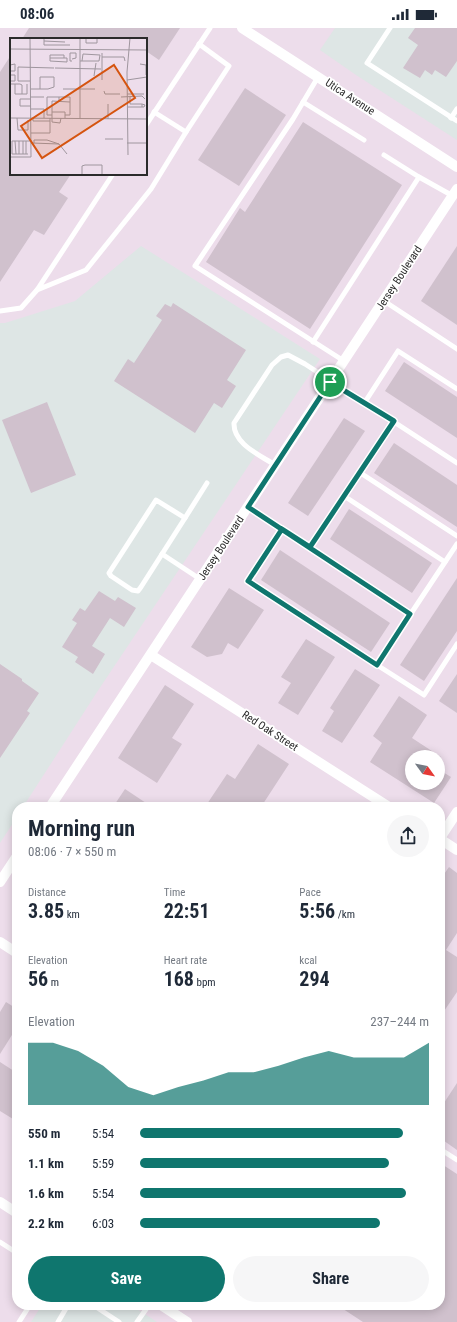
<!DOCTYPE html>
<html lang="en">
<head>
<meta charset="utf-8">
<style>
	body { margin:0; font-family:"Roboto Condensed",sans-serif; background:#f6f6f7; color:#1f2937; height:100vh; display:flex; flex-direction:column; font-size:15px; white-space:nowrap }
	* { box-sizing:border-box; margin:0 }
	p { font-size:13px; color:#747a83 }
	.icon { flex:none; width:22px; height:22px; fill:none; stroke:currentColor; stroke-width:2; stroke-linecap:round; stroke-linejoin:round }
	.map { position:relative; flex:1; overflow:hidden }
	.sheet { position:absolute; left:12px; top:774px; width:433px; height:508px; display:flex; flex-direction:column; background:#fff; border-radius:16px; box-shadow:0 2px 10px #0003 }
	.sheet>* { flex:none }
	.needle { width:26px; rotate:123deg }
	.tools { position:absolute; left:405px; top:722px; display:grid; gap:8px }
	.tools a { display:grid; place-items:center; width:40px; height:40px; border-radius:50%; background:#fff; box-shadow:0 2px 10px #0003; font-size:20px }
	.pin { position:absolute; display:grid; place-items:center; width:34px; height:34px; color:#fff; margin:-17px; border:2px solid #fff; border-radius:50%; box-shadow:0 1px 4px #0007 }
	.round { display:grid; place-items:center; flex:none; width:42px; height:42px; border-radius:21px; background:#f6f6f7 }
	.summary { display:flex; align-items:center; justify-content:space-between; height:68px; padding:0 16px }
	h1 { font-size:22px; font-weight:700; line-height:30px }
	.figures { display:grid; grid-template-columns:repeat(3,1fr); gap:6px; height:68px; padding:4px 16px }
	.figures div { display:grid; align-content:center }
	.figures b { font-size:20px; font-weight:700 }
	.figures small { font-size:11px; font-weight:400 }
	.figures p { font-size:11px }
	.chart { height:112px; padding:8px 16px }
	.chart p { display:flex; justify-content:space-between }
	.chart svg { width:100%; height:72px; margin-top:4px; fill:#0f766e; opacity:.7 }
	.primary-button { display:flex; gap:8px; margin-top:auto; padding:8px 16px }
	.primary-button a { flex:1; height:46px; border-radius:24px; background:#0f766e; color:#fff; font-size:16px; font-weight:700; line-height:46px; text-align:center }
	.primary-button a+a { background:#f6f6f7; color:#1f2937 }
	ul { padding:0 16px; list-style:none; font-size:13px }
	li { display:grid; grid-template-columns:64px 48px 1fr; align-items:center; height:30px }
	li i { height:10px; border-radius:5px; background:#0f766e }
	.status { display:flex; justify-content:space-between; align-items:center; height:28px; padding:0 20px; background:#fff; direction:ltr }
	.status svg { height:11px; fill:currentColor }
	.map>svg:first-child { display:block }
</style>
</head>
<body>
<div class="status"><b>08:06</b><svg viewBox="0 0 49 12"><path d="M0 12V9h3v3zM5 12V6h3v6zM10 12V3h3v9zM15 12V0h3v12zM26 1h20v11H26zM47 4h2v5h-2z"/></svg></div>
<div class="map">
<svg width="457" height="1294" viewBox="0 0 457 1294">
	<rect width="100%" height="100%" fill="#edddeb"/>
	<g fill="#dee6e5">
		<polygon points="335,0 457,0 457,112 356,47 320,22"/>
		<polygon points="141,218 320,331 99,661 23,779 17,779 17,789 0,815 0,295 5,295 75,273"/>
		<polygon points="42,1277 131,1277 157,1294 31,1294"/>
	</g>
	<g fill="#d0c1cd">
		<polygon points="29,0 180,0 159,32 146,23 146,11 22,11"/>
		<polygon points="415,0 457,0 457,33 446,49 435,42 432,47 425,42 420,50 403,40 418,17 408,10"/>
		<polygon points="11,27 11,146 71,146 59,164 68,170 44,207 34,202 0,254 0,44"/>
		<polygon points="245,60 286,87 239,158 198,132"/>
		<polygon points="303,94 402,157 310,301 206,234 240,180 245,184"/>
		<polygon points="457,218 457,297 421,273"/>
		<polygon points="173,275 246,322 227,352 236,358 222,380 214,375 195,405 114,353 128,331 134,335 162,292 156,288 165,276 171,279"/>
		<polygon points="404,334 457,369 457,410 385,363"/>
		<polygon points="47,374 76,447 31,465 2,392"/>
		<polygon points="344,390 365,403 308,488 288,475"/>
		<polygon points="394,415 457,457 457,499 374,445"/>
		<polygon points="349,481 432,535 412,565 330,511"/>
		<polygon points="280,522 390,595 371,624 261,552"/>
		<polygon points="457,550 457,603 424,653 400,637"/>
		<polygon points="229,560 264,582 238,621 228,615 222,626 207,629 191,619"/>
		<polygon points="99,563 115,573 118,569 136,580 124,599 110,590 92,618 105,626 93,646 75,634 78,629 62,619 77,595 72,592 80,580 85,583"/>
		<polygon points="306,611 335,629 298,687 278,675 291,655 281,649"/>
		<polygon points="0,636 22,651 22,653 39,665 27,683 30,685 0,730"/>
		<polygon points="355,641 380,657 342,715 322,703 334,683 330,680"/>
		<polygon points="457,646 457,685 439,673"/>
		<polygon points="165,657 194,676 172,710 182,716 157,755 118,730"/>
		<polygon points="399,668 427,687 412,710 441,729 412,729 412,755 438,755 438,741 451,749 434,775 370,734 382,715 373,708"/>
		<polygon points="258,716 289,736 261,779 205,779 227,746 235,751"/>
		<polygon points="125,761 152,779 113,779"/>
		<polygon points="449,839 457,845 457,905 446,922 457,929 457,964 440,989 440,852"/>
		<polygon points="6,974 17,981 17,999 0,1026 0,984"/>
		<polygon points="0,1034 17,1045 17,1086 13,1091 0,1083"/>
		<polygon points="457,1055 457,1122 440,1110 440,1081"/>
		<polygon points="440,1135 457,1146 457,1294 363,1294 337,1277 440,1277"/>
	</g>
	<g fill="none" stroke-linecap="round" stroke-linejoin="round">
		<g stroke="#fff" stroke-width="5">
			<polyline points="390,0 367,35 457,93"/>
			<polyline points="318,49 293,91 195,238 344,333"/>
			<polyline points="303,74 364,112"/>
			<polyline points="154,84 186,104"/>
			<polyline points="451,90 457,81"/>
			<polyline points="146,97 210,0"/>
			<polyline points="384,127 419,149"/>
			<polyline points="113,146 37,262 86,242 151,161 186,104 229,38 199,16"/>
			<polyline points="384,273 457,321"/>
			<polyline points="0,283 21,280 37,262"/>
			<polyline points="313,314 419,149 453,168"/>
			<polyline points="365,374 398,323 457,361"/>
			<path d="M275,437C260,427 233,416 234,395L272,337L281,329L288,327L305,336L457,435"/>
			<polyline points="359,444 457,508"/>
			<polyline points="344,468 445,534"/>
			<polygon points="156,472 185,490 141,559 138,563 132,562 111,548 109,545"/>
			<polyline points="248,479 282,501 248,553 377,637 457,516"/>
			<polyline points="185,490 207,455"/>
			<polyline points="282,501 310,519 394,393"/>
			<polyline points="310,519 410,586"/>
			<polyline points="162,526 200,551"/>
			<polyline points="377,637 424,667 457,616"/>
			<polyline points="440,1121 457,1132"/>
			<polyline points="0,1214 17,1225"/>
			<polyline points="93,1277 119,1294"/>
			<polyline points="19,1294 30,1277"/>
			<polyline points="58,1294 68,1277"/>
			<polyline points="137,1294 149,1277"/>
		</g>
		<g stroke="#fff" stroke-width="10">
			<polyline points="242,0 457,139"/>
			<polyline points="151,627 389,779"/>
			<polyline points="50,779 457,161"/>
			<polyline points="440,810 457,784"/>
			<polyline points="440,811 457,822"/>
			<polyline points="0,854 17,828"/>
			<polyline points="0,914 17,925"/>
			<polyline points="0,1174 17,1185"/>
			<polyline points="161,1277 187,1294"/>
		</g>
	</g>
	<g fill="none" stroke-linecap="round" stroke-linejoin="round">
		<defs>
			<polyline id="route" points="330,354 248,479 410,586 377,637 248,553 282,501 310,519 394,393 330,354"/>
		</defs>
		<use href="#route" stroke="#fff" stroke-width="8"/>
		<use href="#route" stroke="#0f766e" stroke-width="5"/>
	</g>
	<g text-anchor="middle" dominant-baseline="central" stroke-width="3.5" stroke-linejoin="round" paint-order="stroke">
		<g font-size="11" fill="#2b2b2b" stroke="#fff">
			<text transform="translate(350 69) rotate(33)">Utica Avenue</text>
			<text transform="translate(399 250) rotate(-57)">Jersey Boulevard</text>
			<text transform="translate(221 520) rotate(-57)">Jersey Boulevard</text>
			<text transform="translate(270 703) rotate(33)">Red Oak Street</text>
		</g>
	</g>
	<g transform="translate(10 10)">
		<rect width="137" height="137" fill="#edddeb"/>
		<path fill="none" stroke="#9f969e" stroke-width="1" d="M34,0V7H60M70,0V80M76,0V5H87V0M34,3L55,4M0,11L137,12M92,19H114L115,23M40,20H57V24L40,23V17H54V20M62,23H60V15H66V20L62,21M70,23H89L90,17L73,16L72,23M130,26L136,27V37M0,27L5,26V33H0M45,30L91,31M0,37H5V43H0M84,38L86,25M92,42V15M117,42L137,39M20,43H8V29L44,30M0,46H10L12,47V56H5V46M21,51H38L44,49V39H30V51M53,51H85M94,53L95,56H110M12,56H17V46M117,56H134M21,59H34M49,59H60V64M111,59L132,58L135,61M120,59V66H132M21,61H10V68H21M98,66V81M118,69H134L135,67L132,66V69M21,71H34V80M42,74H55V77M42,77H37V59H49V63M0,80L137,81M7,80L8,92H18V82M23,80V83H40M51,80L50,85L42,84V63L60,64V77H55V80M21,95H40V80M95,101H113M5,103L6,116M9,103V116M13,103V116M16,103V116M21,105H22L49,106L37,102H24V105M117,105H137M49,106L57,116M18,116H2V103H21M118,117L117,34L120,0M0,119H21L20,0M72,137V128L75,127H92V137"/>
		<path fill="#d5540f" fill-opacity="0.15" stroke="#d5540f" stroke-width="2" d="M104,27L125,60L32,120L11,88Z"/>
		<rect width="137" height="137" fill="none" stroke="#2b2b2b" stroke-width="2"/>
	</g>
</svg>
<div class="tools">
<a><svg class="needle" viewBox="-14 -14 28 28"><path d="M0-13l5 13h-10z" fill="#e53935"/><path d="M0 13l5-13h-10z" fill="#747a83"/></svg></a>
</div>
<div class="pin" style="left:330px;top:354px;background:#1e9e55"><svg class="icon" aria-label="arrive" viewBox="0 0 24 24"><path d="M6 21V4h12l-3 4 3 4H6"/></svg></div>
<section class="sheet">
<div class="summary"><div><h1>Morning run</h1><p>08:06 · 7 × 550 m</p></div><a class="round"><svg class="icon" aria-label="share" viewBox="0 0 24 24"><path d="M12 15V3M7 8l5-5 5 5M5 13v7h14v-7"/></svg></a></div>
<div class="figures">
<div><p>Distance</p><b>3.85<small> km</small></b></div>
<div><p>Time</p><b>22:51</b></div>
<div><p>Pace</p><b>5:56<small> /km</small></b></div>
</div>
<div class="figures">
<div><p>Elevation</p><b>56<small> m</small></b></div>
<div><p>Heart rate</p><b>168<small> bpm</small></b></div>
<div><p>kcal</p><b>294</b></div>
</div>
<div class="chart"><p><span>Elevation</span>237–244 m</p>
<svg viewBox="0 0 160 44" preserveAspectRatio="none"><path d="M0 44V6L10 6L20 11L30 20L40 33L50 38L60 33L70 29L80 24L90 24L100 20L110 15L120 11L130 15L140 15L150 15L160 6V44z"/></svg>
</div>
<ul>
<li><b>550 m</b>5:54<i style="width:91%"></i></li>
<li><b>1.1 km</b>5:59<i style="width:86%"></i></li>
<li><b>1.6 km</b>5:54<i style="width:92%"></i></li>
<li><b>2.2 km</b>6:03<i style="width:83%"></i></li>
</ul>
<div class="primary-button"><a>Save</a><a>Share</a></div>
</section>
</div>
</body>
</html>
